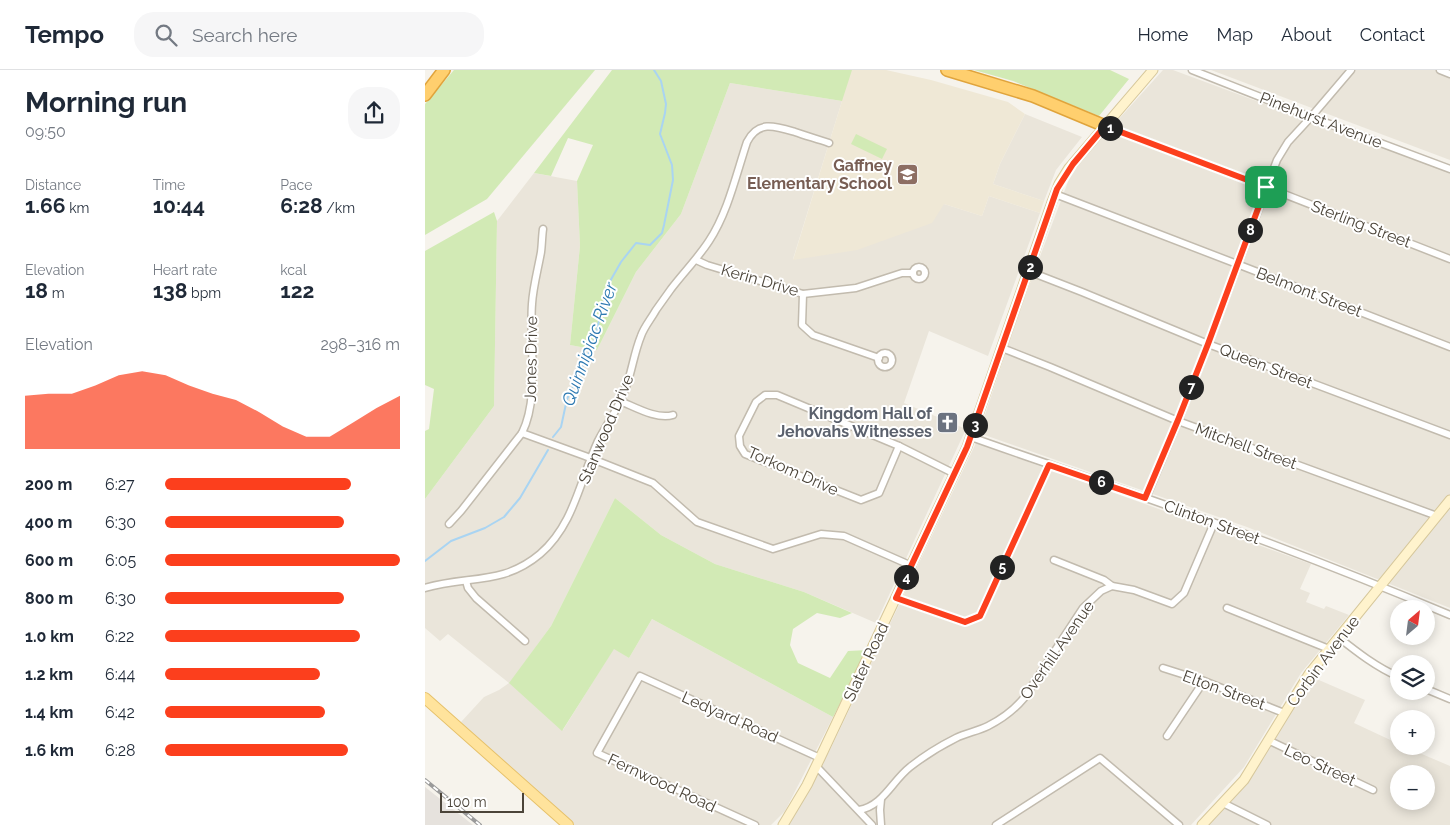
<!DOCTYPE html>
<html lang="en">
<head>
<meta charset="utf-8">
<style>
	body { margin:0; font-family:Raleway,sans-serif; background:#f6f6f7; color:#1f2937; height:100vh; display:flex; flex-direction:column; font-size:19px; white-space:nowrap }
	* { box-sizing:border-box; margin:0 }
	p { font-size:16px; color:#747a83 }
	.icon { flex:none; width:28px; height:28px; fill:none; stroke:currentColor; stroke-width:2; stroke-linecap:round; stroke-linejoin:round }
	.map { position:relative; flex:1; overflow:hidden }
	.panel { display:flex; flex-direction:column; background:#fff; width:425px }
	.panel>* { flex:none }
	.needle { width:32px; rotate:28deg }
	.controls { position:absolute; left:965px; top:530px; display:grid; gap:10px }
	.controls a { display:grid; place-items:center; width:45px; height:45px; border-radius:50%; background:#fff; box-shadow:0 2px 12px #0003; font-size:25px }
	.scale { position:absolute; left:15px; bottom:12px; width:84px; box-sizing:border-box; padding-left:5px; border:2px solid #4b4439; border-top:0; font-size:14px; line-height:18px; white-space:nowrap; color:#4b4439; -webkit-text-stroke:4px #fff; paint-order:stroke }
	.pin { position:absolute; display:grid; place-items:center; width:42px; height:42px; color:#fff; margin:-21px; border-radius:10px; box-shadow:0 2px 8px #0006 }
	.km { position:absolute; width:25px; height:25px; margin:-12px; border-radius:50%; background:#222; color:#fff; font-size:14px; line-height:25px; text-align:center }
	.round { display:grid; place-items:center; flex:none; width:52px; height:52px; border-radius:20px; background:#f6f6f7 }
	.overview { display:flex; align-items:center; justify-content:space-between; height:85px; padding:0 25px }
	h1 { font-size:28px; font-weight:700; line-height:38px }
	.metrics { display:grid; grid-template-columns:repeat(3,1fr); gap:8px; height:85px; padding:5px 25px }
	.metrics div { display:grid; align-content:center }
	.metrics b { font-size:21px; font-weight:700 }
	.metrics small { font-size:14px; font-weight:400 }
	.metrics p { font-size:14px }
	.chart { height:140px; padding:10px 25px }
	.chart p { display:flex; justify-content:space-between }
	.chart svg { width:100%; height:90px; margin-top:5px; fill:#fc3f1d; opacity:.7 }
	ul { padding:0 25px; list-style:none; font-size:16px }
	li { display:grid; grid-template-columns:80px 60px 1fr; align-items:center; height:38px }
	li i { height:12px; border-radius:6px; background:#fc3f1d }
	header { display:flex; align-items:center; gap:30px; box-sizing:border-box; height:70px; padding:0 25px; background:#fff; border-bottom:1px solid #e0e1e3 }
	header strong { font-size:24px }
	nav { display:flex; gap:28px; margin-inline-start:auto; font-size:18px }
	.search { width:350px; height:45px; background:#f6f6f7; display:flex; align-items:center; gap:12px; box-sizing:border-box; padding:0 18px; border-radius:20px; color:#747a83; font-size:19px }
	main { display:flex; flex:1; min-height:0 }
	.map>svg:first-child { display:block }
</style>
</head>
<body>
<header>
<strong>Tempo</strong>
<div class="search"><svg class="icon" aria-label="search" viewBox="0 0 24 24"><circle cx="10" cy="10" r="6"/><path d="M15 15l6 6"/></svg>Search here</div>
<nav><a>Home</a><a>Map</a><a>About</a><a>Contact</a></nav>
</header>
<main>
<section class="panel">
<div class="overview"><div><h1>Morning run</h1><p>09:50</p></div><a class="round"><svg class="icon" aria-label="share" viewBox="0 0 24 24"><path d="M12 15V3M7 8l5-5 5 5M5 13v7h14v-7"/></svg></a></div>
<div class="metrics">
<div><p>Distance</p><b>1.66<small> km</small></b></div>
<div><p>Time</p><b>10:44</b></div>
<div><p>Pace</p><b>6:28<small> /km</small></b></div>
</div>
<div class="metrics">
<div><p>Elevation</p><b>18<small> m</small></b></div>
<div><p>Heart rate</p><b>138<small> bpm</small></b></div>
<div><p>kcal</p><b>122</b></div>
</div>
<div class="chart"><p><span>Elevation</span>298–316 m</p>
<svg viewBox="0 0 160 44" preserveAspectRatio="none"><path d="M0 44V18L10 17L20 17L30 13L40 8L50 6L60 8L70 13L80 17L90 20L100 26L110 33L120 38L130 38L140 31L150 24L160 18V44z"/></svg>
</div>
<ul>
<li><b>200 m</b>6:27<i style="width:79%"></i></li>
<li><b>400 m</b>6:30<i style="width:76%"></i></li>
<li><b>600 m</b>6:05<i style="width:100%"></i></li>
<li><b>800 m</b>6:30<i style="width:76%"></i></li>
<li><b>1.0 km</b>6:22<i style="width:83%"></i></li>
<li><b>1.2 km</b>6:44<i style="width:66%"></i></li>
<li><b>1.4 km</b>6:42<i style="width:68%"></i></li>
<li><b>1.6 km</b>6:28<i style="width:78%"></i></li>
</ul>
</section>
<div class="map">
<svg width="1025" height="755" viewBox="0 0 1025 755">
	<rect width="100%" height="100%" fill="#f6f3ec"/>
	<g fill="#eae5da" fill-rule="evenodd">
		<polygon points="738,0 748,0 1025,103 1025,538 822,457 554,363 592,248 647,101"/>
		<polygon points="786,0 1025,0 1025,90"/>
		<polygon points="305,13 417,31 368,189 519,134 557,146 564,126 615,143 563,286 504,261 479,333 541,359 451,553 379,522 290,494 236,465 190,428 126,556 85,613 138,660 189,578 204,588 227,549 408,647 360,741 346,755 149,755 36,652 59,627 74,620 84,613 23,564 15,571 0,558 0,429 69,336 72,151 109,103 152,111 155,176 145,275 172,280 211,202 256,144"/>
		<polygon points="600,44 657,67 631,100 619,131 568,114 575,94"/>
		<polygon points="551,373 886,494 875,519 885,523 881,532 899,539 901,536 924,545 876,603 819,697 766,755 361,755 406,678"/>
		<path d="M887,607L940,630L929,653L974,674V676H978L1025,696V755H783L823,713ZM974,704H1001V731H974Z"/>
	</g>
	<polygon fill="#e6e2dd" points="0,717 48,755 0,755"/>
	<polygon fill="#efe8d6" points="346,0 461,0 506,10 583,32 600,44 575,94 568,114 619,131 615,143 564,126 557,146 519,134 507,153 432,180 368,190 417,31"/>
	<g fill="#d2eab5">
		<polygon points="29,0 170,0 62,129 0,165 0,34"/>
		<polygon points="187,0 427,0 417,31 305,13 256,144 211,202 172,280 145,275 155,176 152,111 168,75 143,68 126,106 109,103"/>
		<polygon points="549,0 685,0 704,9 674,46 588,11"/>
		<polygon points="431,64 462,79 457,89 426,74"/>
		<polygon points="69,142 72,151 69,336 0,429 0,361 4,359 9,319 0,315 0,181"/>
		<polygon points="190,428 236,465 290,494 379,522 427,543 415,548 392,543 368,559 365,575 373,593 405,608 423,581 443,580 408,647 227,549 204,588 189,579 137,661 84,613 126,556"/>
	</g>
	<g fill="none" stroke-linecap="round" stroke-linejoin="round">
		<g stroke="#a9d4f2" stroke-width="2">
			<polyline points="128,367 136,357 142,329 168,274 184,213 196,192 211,173 225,175 237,163 239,155 248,110 247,95 235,64 240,43 241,34 236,11 229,0"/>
			<polyline points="0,491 26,471 60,458 79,447 95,428 123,380"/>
		</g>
		<defs>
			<g id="street">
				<polyline points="767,0 886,47 1025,99"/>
				<polyline points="1015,0 1025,4"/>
				<polyline points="680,56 841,117 1025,189"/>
				<polyline points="630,124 812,194 1025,277"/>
				<polyline points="271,190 282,195 378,224 431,218 477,203 488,203"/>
				<circle cx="494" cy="203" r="6"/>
				<polyline points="603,201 657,222 783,274 1025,365"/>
				<polyline points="378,224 377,255 388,265 454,288"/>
				<polyline points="577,278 625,297 753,351 1012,446"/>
				<circle cx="460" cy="290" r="7"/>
				<polygon points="340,325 352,325 474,376 454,423 436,430 320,384 315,376 314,366 331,332"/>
				<path d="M195,331C210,337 232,350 248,345"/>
				<polyline points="97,363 160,386 228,413 272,452 348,479 396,464 419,466 487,496"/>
				<path d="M546,367C604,388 663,407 721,428C823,464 925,503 1025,545"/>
				<polyline points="474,376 530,404"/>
				<polyline points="721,428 753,351 783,274 852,90 863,72 886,47 926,0"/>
				<path d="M24,454L36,441L97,363C115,327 104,274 107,234C108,217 113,199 116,182C117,174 117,166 118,159"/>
				<polyline points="629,490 679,510 687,516 709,520 747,534 759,523 789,453"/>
				<polyline points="41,511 43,518 51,528 100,571"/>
				<path d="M0,518C42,505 77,516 115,484C149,455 155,410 173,371C182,353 195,337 201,317C207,301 209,283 216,266C219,257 226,249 231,240C236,233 241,226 246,219C259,202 273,188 284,171C303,142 311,105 322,72C333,50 350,56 370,62C381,66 393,69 404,73"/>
				<polyline points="471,528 540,552 555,546 624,395"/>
				<polyline points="802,538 904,579"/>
				<path d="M913,567C932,582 951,597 974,607"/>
				<polyline points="738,598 779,611 859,643"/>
				<polyline points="1001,619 1025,629"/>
				<polyline points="742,666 779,611"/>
				<polyline points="843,670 948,720"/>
				<polyline points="391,696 447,755"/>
				<polyline points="798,733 842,755"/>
				<path d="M434,740C458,736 467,711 485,697C499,686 515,676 531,668C541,663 553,661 563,656C577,649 589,640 599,628L658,538L676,521L687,516"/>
				<polyline points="330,755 172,683 215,606 395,688"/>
				<polyline points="456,755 455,740 456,729"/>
				<polyline points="571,755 675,688 754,755"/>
			</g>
			<g id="secondary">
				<polyline points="358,755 382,715 395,688 542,377 627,132 634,114 644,98 728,0"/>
				<polyline points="777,755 819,710 884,604 1025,430"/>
			</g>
			<polyline id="primary" points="0,628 143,755"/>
			<g id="highway">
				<polyline points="522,0 608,26 680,56"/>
				<polyline points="0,25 19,0"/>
			</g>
		</defs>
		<use href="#street" stroke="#c2bbae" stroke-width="9"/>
		<use href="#secondary" stroke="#d6c79b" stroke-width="11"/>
		<use href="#primary" stroke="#e6c16a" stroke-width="12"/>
		<use href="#highway" stroke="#e0a43c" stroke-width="14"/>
		<use href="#street" stroke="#fff" stroke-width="6"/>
		<use href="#secondary" stroke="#fff3cd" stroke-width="9"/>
		<use href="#primary" stroke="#ffe39c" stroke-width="10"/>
		<use href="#highway" stroke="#ffcf6e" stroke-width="11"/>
		<defs>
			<polyline id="rail" points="0,710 55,755"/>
		</defs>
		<use href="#rail" stroke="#9a9a9a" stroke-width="4"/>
		<use href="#rail" stroke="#fff" stroke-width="2" stroke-dasharray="5.5" stroke-linecap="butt"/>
	</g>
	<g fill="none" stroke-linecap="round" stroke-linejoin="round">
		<defs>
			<polygon id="route" points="680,56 841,117 783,274 753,350 720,428 624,395 555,546 540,552 471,528 542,377 632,119 648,94"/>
		</defs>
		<use href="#route" stroke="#fff" stroke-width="10"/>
		<use href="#route" stroke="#fc3f1d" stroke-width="6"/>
	</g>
	<defs>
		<symbol id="school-square" viewBox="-11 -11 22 22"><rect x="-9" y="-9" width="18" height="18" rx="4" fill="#8d6e63" stroke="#fff"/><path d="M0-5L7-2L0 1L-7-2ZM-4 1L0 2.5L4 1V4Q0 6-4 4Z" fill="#fff"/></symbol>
		<symbol id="church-square" viewBox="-11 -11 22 22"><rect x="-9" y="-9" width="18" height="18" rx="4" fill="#6b7280" stroke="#fff"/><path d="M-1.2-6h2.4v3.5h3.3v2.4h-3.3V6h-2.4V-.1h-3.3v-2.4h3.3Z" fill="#fff"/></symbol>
	</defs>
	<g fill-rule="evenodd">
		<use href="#school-square" x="470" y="92" width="25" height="25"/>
		<use href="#church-square" x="510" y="340" width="25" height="25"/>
	</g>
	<g text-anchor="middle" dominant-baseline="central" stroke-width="4" stroke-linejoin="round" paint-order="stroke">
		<g font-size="16" fill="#4b4439" stroke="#fff">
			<text transform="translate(896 50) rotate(21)">Pinehurst Avenue</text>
			<text transform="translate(936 154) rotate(21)">Sterling Street</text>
			<text transform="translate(335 210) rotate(16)">Kerin Drive</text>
			<text transform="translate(884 222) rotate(21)">Belmont Street</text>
			<text transform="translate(106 289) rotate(-89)">Jones Drive</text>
			<text transform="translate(841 296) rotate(21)">Queen Street</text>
			<text transform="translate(181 359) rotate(-67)">Stanwood Drive</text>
			<text transform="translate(821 376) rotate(20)">Mitchell Street</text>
			<text transform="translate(368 401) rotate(24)">Torkom Drive</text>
			<text transform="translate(787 452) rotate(20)">Clinton Street</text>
			<text transform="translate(632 580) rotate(-55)">Overhill Avenue</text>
			<text transform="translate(898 591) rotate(-53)">Corbin Avenue</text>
			<text transform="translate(441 592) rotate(-65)">Slater Road</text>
			<text transform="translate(799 620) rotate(20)">Elton Street</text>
			<text transform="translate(305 647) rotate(24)">Ledyard Road</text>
			<text transform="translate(895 695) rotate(25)">Leo Street</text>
			<text transform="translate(237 713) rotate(25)">Fernwood Road</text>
		</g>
		<g font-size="16" font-weight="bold" fill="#785e54" stroke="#fff" text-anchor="end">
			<text x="467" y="95">Gaffney<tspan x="467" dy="18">Elementary School</tspan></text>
		</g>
		<g font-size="16" font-weight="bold" fill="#5b616d" stroke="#fff" text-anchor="end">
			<text x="507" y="343">Kingdom Hall of<tspan x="507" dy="18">Jehovahs Witnesses</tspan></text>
		</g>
		<g font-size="18" font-style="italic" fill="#2e7ab2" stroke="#fff">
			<text transform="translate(164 274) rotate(-70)">Quinnipiac River</text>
		</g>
	</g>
</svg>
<div class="controls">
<a><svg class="needle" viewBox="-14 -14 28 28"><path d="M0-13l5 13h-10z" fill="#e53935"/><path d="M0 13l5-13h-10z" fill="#747a83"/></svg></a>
<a><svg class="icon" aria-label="layers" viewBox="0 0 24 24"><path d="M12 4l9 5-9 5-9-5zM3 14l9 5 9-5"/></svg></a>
<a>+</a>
<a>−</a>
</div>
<div class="scale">100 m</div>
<div class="pin" style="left:841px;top:117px;background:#1e9e55"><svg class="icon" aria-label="arrive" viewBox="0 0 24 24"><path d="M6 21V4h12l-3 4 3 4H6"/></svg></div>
<b class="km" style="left:685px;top:58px">1</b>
<b class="km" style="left:605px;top:197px">2</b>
<b class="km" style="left:550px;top:355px">3</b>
<b class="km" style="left:481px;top:507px">4</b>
<b class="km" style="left:577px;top:497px">5</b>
<b class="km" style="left:676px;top:412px">6</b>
<b class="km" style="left:766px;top:317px">7</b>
<b class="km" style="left:825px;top:160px">8</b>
</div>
</main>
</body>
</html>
